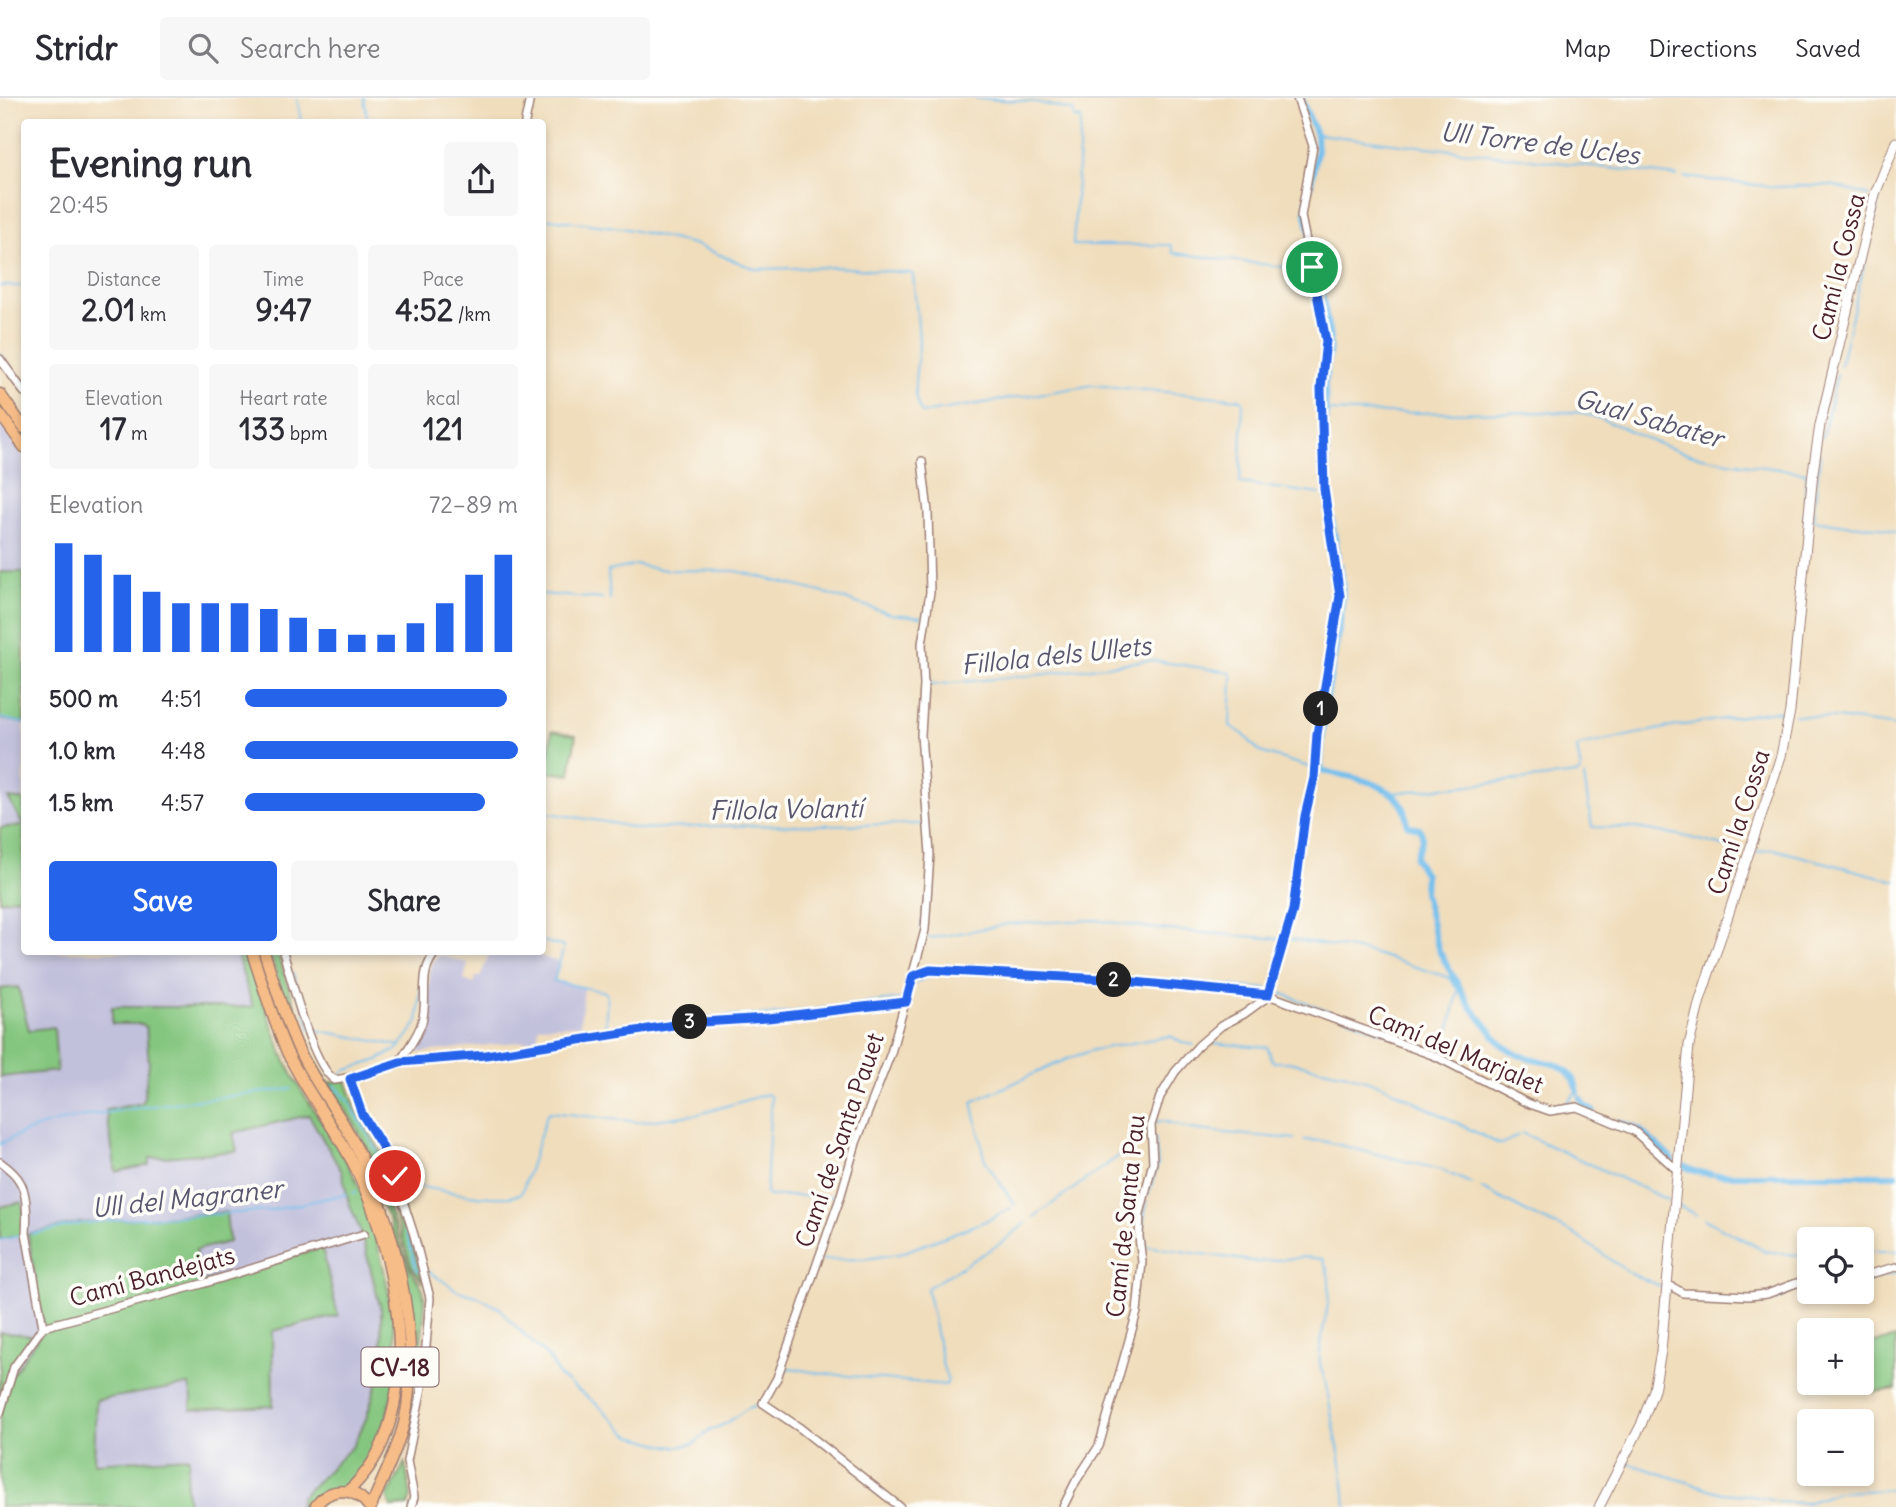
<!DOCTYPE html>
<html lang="en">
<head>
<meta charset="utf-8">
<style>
	body { margin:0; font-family:Delius,sans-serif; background:#f7f7f7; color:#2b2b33; height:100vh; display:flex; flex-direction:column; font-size:26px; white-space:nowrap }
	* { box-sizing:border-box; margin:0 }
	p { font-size:23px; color:#7c7c81 }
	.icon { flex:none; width:38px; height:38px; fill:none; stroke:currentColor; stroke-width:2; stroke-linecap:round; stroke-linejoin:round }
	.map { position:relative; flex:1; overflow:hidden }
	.drawer { position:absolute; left:21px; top:21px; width:525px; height:836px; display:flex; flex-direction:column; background:#fff; border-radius:7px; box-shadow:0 4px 10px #0003 }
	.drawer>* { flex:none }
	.controls { position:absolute; left:1797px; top:1129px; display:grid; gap:14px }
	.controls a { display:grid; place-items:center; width:77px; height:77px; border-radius:7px; background:#fff; box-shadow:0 4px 10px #0003; font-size:35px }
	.pin { position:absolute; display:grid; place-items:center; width:60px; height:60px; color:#fff; margin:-30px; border:4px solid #fff; border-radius:50%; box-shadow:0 2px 7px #0007 }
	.km { position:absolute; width:35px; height:35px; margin:-18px; border-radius:50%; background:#222; color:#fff; font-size:19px; line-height:35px; text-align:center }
	.round { display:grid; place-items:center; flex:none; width:74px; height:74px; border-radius:7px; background:#f7f7f7 }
	.headline { display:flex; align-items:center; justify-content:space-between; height:119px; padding:0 28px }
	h1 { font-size:38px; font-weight:800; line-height:52px }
	.stats { display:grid; grid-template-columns:repeat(3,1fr); gap:10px; height:119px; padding:7px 28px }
	.stats div { display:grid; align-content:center; border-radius:7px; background:#f7f7f7; text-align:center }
	.stats b { font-size:30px; font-weight:800 }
	.stats small { font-size:19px; font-weight:400 }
	.stats p { font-size:19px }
	.chart { height:196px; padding:14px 28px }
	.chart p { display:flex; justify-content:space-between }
	.chart svg { width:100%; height:126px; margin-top:7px; stroke:#2563eb; stroke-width:6 }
	.action { display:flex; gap:14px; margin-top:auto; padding:14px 28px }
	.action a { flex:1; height:80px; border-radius:7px; background:#2563eb; color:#fff; font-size:28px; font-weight:800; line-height:80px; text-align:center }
	.action a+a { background:#f7f7f7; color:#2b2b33 }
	ul { padding:0 28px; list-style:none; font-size:23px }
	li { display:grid; grid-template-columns:112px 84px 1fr; align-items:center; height:52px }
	li i { height:18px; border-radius:9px; background:#2563eb }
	header { display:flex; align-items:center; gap:42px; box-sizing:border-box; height:98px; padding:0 35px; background:#fff; border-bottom:2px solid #e1e1e2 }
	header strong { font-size:33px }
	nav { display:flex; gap:38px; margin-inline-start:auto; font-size:24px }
	.search { width:490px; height:63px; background:#f7f7f7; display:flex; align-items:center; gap:18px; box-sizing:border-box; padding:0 24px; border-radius:7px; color:#7c7c81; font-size:26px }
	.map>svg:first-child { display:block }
</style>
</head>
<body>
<header>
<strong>Stridr</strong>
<div class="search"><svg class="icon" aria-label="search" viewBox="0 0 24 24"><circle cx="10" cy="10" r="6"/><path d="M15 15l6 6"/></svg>Search here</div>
<nav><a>Map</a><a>Directions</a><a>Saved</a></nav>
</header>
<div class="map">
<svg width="1896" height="1409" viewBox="0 0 1896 1409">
	<rect width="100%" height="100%" fill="#fdfcf7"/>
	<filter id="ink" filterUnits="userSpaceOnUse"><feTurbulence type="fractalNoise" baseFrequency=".0143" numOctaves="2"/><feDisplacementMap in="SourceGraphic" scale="14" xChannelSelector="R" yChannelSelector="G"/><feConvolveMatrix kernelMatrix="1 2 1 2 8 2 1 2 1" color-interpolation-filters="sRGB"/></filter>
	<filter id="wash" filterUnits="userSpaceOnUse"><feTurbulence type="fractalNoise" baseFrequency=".00686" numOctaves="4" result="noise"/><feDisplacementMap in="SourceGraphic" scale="28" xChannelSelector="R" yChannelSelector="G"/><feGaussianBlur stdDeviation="1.57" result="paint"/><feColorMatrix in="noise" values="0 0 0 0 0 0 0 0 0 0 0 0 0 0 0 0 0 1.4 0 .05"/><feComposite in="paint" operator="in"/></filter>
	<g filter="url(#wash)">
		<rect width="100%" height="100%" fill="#f0ddbc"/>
		<g fill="#c2c1dc">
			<polygon points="0,325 24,359 24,854 244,854 289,973 344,1062 389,1213 387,1314 309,1409 0,1409"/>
			<polygon points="490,854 526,854 559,864 553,883 584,890 580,927 539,928 537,942 415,955 414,951 424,934 428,915 430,870 435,861 440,857 468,865 464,882 474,886 476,879 480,879"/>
		</g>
		<g fill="#84c67f" stroke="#677255" stroke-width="2">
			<polygon points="0,474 24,474 24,625 0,621"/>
			<polygon points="552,633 576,637 570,677 547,674 546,677 543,677 543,656 549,656"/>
			<polygon points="8,700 24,702 24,798 0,803 0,730 23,727"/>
			<path d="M236,854H247C259,889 270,925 284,959C302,1001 334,1036 354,1078C375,1122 397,1214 396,1263C395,1295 383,1344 363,1368C348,1386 324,1409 299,1409L302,1398L353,1348L366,1321L378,1282L382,1257L381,1212L361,1134L349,1105L342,1074L309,1017L233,1035L237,1053L150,1060L149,1067L116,1074L106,1012L143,1005L149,966L146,929L142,926H112V909H253Z"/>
			<polygon points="269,854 277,854 311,955 374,1069 409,1169 423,1191 425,1208 417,1285 415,1284 413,1232 390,1124 294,930"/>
			<polygon points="18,889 29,932 54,929 57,973 0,979 0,891"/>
			<polygon points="346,982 356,1011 380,1052 394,1083 424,1186 411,1168 392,1108 375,1066 354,1025 329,985"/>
			<polygon points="22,1104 25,1126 23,1137 0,1141 0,1109"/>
			<polygon points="226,1114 229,1144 195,1152 202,1184 322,1150 338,1218 272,1233 273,1308 191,1312 192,1299 189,1287 96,1302 94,1365 189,1359 186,1388 188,1409 0,1409 0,1319 11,1279 44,1231 28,1136 79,1125"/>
			<polygon points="0,1234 33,1238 17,1260 0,1307"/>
			<polygon points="1896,1240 1896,1291 1873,1294 1869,1246"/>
			<polygon points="405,1364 411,1398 408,1408 391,1409 387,1399"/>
		</g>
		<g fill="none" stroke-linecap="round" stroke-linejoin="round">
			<g stroke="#73bfed" stroke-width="2">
				<polyline points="297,0 301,24"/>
				<polyline points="364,0 368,24"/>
				<polyline points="975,0 1036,4 1073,13 1074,20 1081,21 1073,147 1171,147 1173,155 1308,172"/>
				<polyline points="1316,36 1677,78"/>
				<polyline points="1684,79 1774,89 1831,87 1869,98"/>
				<path d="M542,120L622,130L693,146L755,171L835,169L910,175L913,177C915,199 918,222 919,244C919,266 908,296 922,315L1093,287L1240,301L1243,303L1240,385L1320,396"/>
				<polyline points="1869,147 1879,100"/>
				<polyline points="1318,175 1319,175"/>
				<polyline points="0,188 24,188"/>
				<polyline points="0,255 24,288"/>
				<polyline points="1840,268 1867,155"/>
				<path d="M1326,313L1386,315L1576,314C1608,320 1637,338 1667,349C1707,364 1763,368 1806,375L1805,404"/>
				<polyline points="1822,340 1837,276"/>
				<polyline points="1820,356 1813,422 1846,427 1880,429 1896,434"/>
				<polyline points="1804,418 1804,413"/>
				<polyline points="542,496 603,501"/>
				<polyline points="610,502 608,473 637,467 665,472 737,473 828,496 891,516 922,519"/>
				<polyline points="926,562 931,587 1046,576 1149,562 1230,574 1232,577 1230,628 1243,636 1260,654 1312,670"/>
				<polyline points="1794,617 1845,621 1896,628"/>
				<polyline points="0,620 24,625"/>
				<polyline points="1584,679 1592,729 1635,730 1679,737 1744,753"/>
				<polyline points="1392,695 1578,676 1581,672 1577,651 1579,648 1665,630 1775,613 1784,616"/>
				<polyline points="542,714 612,725 638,731 717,728 924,726"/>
				<polyline points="1754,755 1773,751 1896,783"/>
				<polyline points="921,833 922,822"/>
				<polyline points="927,839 932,840 1009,826 1096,822 1157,831 1280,841"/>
				<polyline points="1290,841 1369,854 1450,880 1458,892 1444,958"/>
				<polyline points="542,843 564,849 554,883 605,894 607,897 605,934 611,934"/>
				<polyline points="293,875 311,931 401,948"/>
				<polyline points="422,878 424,863 431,854"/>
				<polyline points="1167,883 1267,891"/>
				<polyline points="915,885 933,876"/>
				<polyline points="1273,892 1439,955 1460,967"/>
				<polyline points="743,918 769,917 902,901"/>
				<polyline points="693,921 739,918"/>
				<polyline points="1207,945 1267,949 1273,964 1288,964 1347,976 1384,988 1499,1046 1503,1046 1518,1037"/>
				<polyline points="341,976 344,973 378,962 398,951 418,924 421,884"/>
				<polyline points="334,987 348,1002 383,1064 409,1144 416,1171 419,1173"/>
				<polyline points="1499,987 1535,1004"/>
				<polyline points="1564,1008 1577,993"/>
				<path d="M1155,1024C1165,1021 1180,1029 1191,1031C1226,1036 1261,1038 1295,1041"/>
				<polyline points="1522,1035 1670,1103"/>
				<polyline points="1304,1042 1323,1043 1442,1072 1472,1086"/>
				<path d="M0,1046C42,1023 78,1019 124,1012C180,1003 235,998 291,991"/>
				<path d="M402,1086C424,1088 509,1109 522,1094L547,1016L550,1014L639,1024L699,1016L767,996L771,999L766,1096L769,1098H837"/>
				<polyline points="1481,1090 1536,1119 1571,1134 1631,1176 1663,1189"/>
				<polyline points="353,1095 356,1094"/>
				<polyline points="1148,1098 1158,1066 1155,1039"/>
				<path d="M1147,1103L1143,1126L1146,1148L1258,1164L1304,1159L1323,1161C1340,1194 1317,1232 1320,1266C1321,1273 1325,1280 1326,1287C1333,1328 1344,1368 1346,1409"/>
				<polyline points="1015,1107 986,1064 972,1004 1067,961 1093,952 1170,938 1184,945 1194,947"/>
				<polyline points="1679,1108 1696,1117"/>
				<polyline points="1034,1119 1134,1047 1146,1034"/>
				<polyline points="1704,1121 1765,1153 1810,1159"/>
				<polyline points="31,1136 79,1126 126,1121 268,1113 346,1096"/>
				<polyline points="0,1142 23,1137"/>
				<polyline points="1862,1153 1896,1153"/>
				<polyline points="821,1162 864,1161 899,1156 988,1122 1011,1110"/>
				<polyline points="428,1173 458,1193 477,1198 501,1211 510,1223 549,1260 559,1278 598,1307 629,1337 664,1347 675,1349 694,1346 709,1333 725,1326 748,1310 758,1307 762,1309"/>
				<polyline points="1862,1188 1876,1180 1896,1175"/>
				<polyline points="1684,1199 1742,1206 1754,1201 1778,1202 1801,1187 1810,1185"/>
				<polyline points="780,1282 785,1272 791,1270 818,1275 946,1287 948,1282 943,1269 927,1190 1001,1145 1026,1125"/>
				<polyline points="764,1310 777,1319"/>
				<polyline points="1627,1365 1722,1395 1748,1397 1780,1404 1806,1405 1838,1394 1886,1392 1896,1388"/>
				<polyline points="1605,1409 1627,1366"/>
			</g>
			<g stroke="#73bfed" stroke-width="6">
				<polyline points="1301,0 1316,36 1317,52 1310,90"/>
				<polyline points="1308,99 1306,116 1317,168"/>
				<polyline points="1319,174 1330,241"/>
				<polyline points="1330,247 1325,286 1328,399 1338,458"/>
				<path d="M1321,668C1321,635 1326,603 1332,570C1338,536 1347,501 1340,467"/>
				<path d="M1322,673C1348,678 1398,685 1406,716C1407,720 1407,723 1407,727L1420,731C1426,742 1417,750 1415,760L1425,777L1424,796L1439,853L1469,906L1502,947L1518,957L1557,967L1567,973L1574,981L1578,994"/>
				<polyline points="1580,1000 1584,1007 1593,1012"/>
				<polyline points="1619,1024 1640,1032 1673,1062"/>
				<polyline points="1681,1067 1697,1074 1711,1076"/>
				<polyline points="1717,1077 1896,1077"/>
			</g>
		</g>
	</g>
	<g filter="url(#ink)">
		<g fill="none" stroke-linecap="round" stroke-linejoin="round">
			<defs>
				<g id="minor">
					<polyline points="525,24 530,0"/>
					<polyline points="0,261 24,294"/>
					<path d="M283,854C292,882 312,968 335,982L369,976L400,964L486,957L686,925L768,921L906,904"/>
					<polyline points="913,878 930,872 988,874 1159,886 1268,897 1435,958 1527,1005 1550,1013 1577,1009 1634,1033 1677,1072"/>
					<path d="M400,964C407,951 418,938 422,924C429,899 417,876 436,854"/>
					<polyline points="350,981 362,1016 382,1048 395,1078 414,1137 430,1200 423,1284 407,1363 414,1399 411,1409"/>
					<path d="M0,1064C7,1069 16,1076 20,1084C28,1097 27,1120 26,1135L43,1229"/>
					<polyline points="1862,1178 1896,1169"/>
					<polyline points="1667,1186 1683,1195 1749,1198 1767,1196 1810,1180"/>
					<polyline points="0,1315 14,1269 43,1229 202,1186 364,1136"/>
					<polyline points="900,1409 800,1330 763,1305 777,1280 840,1100 856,1045 891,955 925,832 930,756 921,637 924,587 922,546 930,494 928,414 922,363"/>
					<polyline points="1063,1409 1076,1383 1099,1348 1137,1214 1142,1164 1139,1139 1140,1116 1153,1064 1151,1027 1160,999 1175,974 1198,948 1221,928 1244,916 1266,900 1293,812 1305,718 1314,680 1317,636 1340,498 1323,391 1321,290 1326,243 1301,118 1313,48 1297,0"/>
				</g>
				<polyline id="tertiary" points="1599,1409 1641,1327 1654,1292 1661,1253 1689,947 1700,902 1781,658 1790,613 1813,374 1820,327 1875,96 1896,44"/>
				<g id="primary">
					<polyline points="0,296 24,330"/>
					<polyline points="0,316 24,349"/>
					<path d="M252,854C263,888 273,922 287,954C307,996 337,1031 357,1073C398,1160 430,1321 348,1393"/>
					<path d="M264,854C275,886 284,919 298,950C311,979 331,1004 347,1032C392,1112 424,1234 404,1325C397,1354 382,1381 371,1409"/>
					<path d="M315,1409C329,1388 355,1388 369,1409"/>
				</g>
			</defs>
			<use href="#minor" stroke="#9d7e74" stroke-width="10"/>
			<use href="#tertiary" stroke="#9d7e74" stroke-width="11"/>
			<use href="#primary" stroke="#9d7e74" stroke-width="13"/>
			<use href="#minor" stroke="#fff" stroke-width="7"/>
			<use href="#tertiary" stroke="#fff" stroke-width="9"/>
			<use href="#primary" stroke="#f7bd88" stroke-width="10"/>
		</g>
	</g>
	<g fill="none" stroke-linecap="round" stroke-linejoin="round" filter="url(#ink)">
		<defs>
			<polyline id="route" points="395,1078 382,1048 362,1016 350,981 400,964 486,957 686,925 768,920 906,904 913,878 930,872 1103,881 1268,897 1293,812 1305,718 1314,680 1317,636 1340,498 1324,391 1321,290 1326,243 1312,169"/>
		</defs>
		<use href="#route" stroke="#fff" stroke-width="14"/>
		<use href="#route" stroke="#2563eb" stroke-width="9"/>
	</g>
	<g text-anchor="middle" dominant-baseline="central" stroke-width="7" stroke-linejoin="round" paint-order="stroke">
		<rect fill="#fdfcf7" stroke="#806168" stroke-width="2" x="361.5" y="1249.5" width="77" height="39" rx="5"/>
		<g font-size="23" font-weight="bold" fill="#4a1f2b">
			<text x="400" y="1269">CV-18</text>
		</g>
		<g font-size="24" fill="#4a1f2b" stroke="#fdfcf7">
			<text transform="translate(1838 169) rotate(-76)">Camí la Cossa</text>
			<text transform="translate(1738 724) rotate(-72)">Camí la Cossa</text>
			<text transform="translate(1456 951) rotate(23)">Camí del Marjalet</text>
			<text transform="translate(839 1042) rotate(-71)">Camí de Santa Pauet</text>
			<text transform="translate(1125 1118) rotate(-84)">Camí de Santa Pau</text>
			<text transform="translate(152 1178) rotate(-15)">Camí Bandejats</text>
		</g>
		<g font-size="26" font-style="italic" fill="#58576f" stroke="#fdfcf7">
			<text transform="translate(1540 45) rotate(7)">Ull Torre de Ucles</text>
			<text transform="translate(1649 320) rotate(16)">Gual Sabater</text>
			<text transform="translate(1056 557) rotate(-6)">Fillola dels Ullets</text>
			<text transform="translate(786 711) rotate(-1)">Fillola Volantí</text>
			<text transform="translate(187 1100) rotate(-6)">Ull del Magraner</text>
		</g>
	</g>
</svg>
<div class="controls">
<a><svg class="icon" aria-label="locate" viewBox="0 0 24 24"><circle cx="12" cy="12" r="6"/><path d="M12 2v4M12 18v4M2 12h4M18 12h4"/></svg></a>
<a>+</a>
<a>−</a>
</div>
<div class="pin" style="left:1312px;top:169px;background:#1e9e55"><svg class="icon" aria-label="arrive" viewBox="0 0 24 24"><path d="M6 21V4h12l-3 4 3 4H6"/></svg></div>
<div class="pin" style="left:395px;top:1078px;background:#d93025"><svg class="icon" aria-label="check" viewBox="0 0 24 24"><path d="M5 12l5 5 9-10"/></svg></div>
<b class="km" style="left:1321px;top:611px">1</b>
<b class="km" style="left:1114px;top:882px">2</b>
<b class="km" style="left:690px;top:924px">3</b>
<section class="drawer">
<div class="headline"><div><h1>Evening run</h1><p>20:45</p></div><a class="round"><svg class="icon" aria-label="share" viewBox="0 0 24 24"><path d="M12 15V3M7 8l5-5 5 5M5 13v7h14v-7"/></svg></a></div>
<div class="stats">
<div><p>Distance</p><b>2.01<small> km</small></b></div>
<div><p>Time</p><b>9:47</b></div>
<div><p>Pace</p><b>4:52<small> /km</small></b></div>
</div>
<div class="stats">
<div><p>Elevation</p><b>17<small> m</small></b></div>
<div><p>Heart rate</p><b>133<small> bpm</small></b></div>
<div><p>kcal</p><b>121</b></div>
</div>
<div class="chart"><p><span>Elevation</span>72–89 m</p>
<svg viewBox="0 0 160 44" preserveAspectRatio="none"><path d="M5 44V6M15 44V10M25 44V17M35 44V23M45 44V27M55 44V27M65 44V27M75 44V29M85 44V32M95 44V36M105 44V38M115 44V38M125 44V34M135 44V27M145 44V17M155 44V10"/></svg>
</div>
<ul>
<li><b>500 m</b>4:51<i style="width:96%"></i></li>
<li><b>1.0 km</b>4:48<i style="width:100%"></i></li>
<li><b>1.5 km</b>4:57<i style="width:88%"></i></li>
</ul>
<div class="action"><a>Save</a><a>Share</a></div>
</section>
</div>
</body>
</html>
